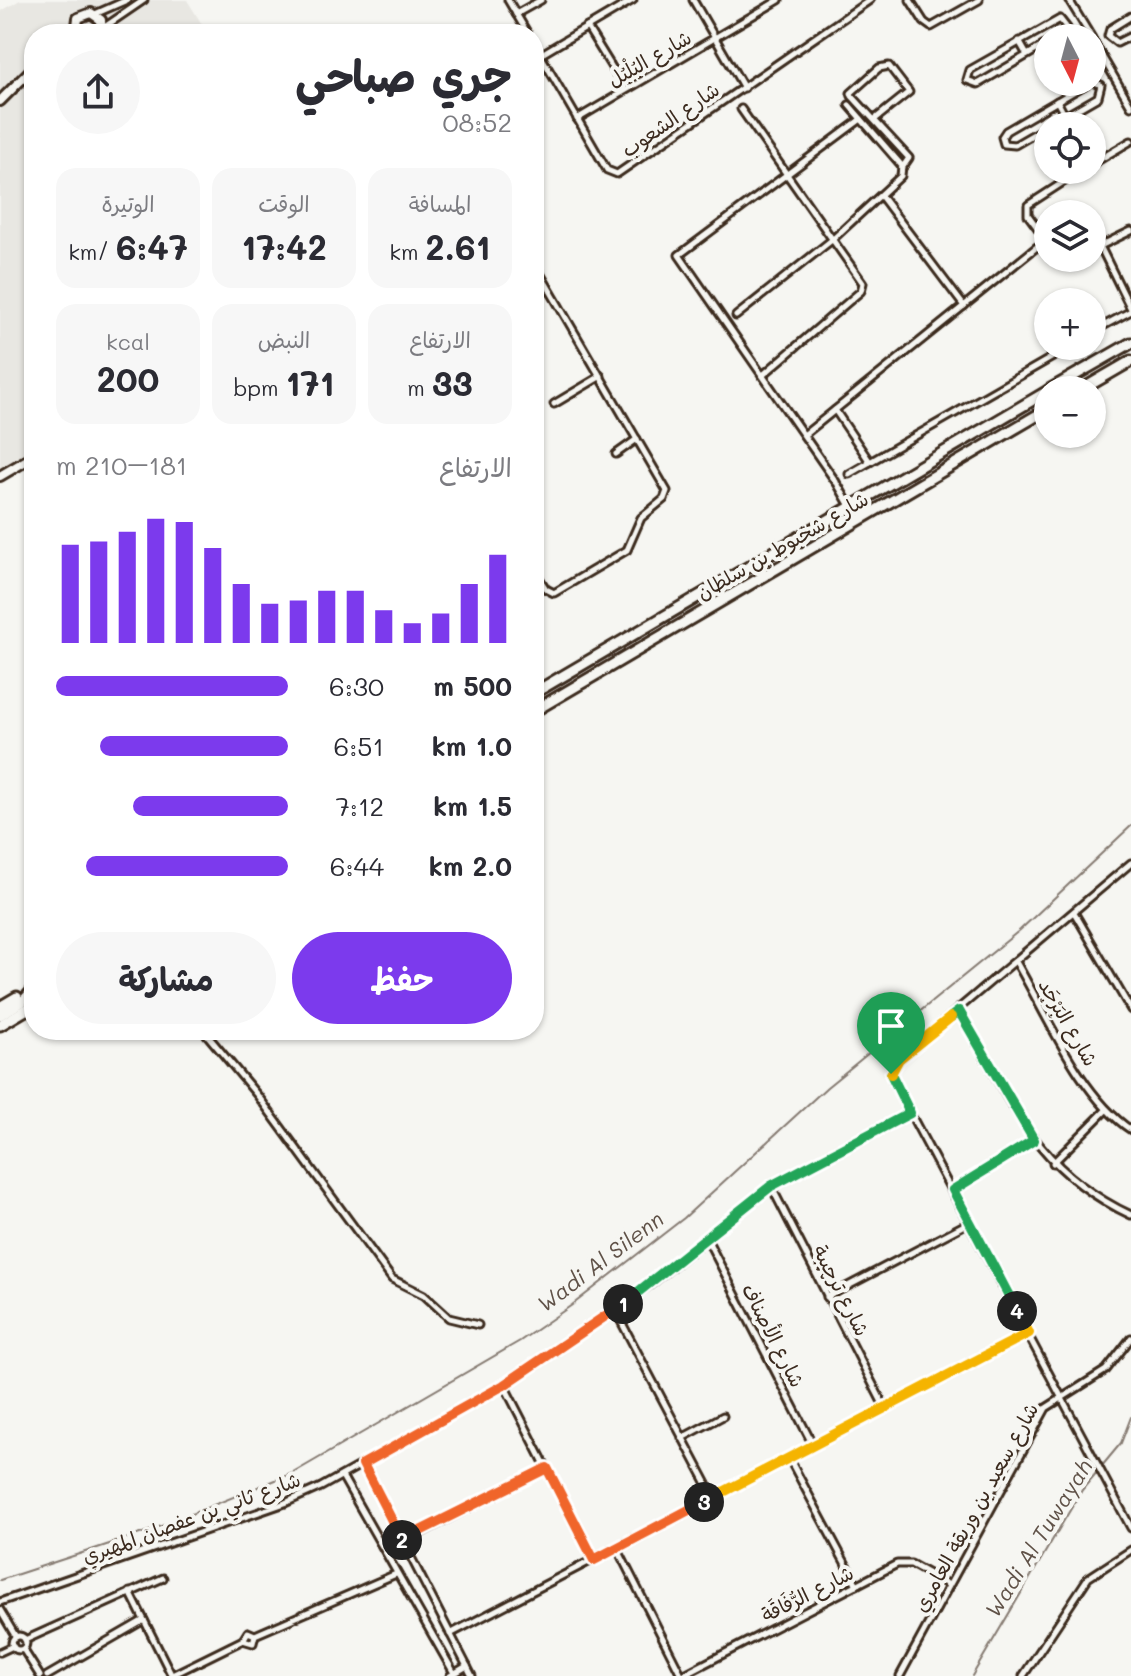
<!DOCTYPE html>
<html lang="ar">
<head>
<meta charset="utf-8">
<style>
	body { margin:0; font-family:Mali,"Playpen Sans Arabic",sans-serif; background:#f7f7f7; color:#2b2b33; direction:rtl; height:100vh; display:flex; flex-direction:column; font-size:30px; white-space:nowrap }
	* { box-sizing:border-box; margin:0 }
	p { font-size:26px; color:#7c7c81 }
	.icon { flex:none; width:44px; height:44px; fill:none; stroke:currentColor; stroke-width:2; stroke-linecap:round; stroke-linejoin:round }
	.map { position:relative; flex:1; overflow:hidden; direction:ltr }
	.side { position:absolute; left:24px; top:24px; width:520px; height:1016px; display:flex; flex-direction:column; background:#fff; border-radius:32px; box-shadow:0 2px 6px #0004; direction:rtl }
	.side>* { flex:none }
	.needle { width:52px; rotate:174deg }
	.controls { position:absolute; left:1034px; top:24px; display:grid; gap:16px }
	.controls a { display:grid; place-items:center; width:72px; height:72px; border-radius:50%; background:#fff; box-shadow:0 2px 6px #0004; font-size:40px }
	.pin { position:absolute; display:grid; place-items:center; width:68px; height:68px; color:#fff; margin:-82px -34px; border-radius:50% 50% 50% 0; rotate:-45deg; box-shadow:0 0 8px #0007 }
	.pin .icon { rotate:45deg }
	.km { position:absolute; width:40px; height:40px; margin:-20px; border-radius:50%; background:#222; color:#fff; font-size:22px; line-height:40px; text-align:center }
	.round { display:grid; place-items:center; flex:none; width:84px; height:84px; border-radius:42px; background:#f7f7f7 }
	.summary { display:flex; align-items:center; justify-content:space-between; height:136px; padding:0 32px }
	h1 { font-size:44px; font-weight:700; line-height:60px }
	.stats { display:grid; grid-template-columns:repeat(3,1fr); gap:12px; height:136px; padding:8px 32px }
	.stats div { display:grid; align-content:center; border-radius:20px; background:#f7f7f7; text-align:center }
	.stats b { font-size:34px; font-weight:700 }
	.stats small { font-size:22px; font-weight:400 }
	.stats p { font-size:22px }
	.chart { height:224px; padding:16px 32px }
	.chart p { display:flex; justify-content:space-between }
	.chart svg { width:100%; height:144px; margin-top:8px; stroke:#7c3aed; stroke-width:6 }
	.cta { display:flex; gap:16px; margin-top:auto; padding:16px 32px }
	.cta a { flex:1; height:92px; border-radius:48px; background:#7c3aed; color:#fff; font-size:32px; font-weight:700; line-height:92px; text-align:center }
	.cta a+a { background:#f7f7f7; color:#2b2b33 }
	ul { padding:0 32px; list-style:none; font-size:26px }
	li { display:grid; grid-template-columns:128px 96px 1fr; align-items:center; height:60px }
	li i { height:20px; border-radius:10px; background:#7c3aed }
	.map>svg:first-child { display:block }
</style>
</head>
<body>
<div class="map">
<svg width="1131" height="1676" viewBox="0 0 1131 1676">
	<rect width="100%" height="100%" fill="#f6f6f2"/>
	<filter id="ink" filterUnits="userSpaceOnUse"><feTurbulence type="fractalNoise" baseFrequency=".0125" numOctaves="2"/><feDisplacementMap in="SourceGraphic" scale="16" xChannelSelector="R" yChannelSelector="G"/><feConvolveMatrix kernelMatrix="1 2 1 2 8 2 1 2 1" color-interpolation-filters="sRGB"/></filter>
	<g filter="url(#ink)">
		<polygon fill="#e8e7e2" points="20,0 187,0 208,34 34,34 34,454 0,473 0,12"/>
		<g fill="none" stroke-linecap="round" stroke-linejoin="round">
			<g stroke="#857a71" stroke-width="2">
				<polyline points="0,1580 149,1531 293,1473 520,1341 572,1305 684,1218 827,1087 1020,930 1131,826"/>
				<polyline points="972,1676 1082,1490 1121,1443 1131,1417"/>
			</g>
			<defs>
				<g id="street">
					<polyline points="508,0 528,34"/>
					<polyline points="693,0 744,88"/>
					<polyline points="910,0 924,22 931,27 979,0"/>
					<polyline points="1069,0 1092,38"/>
					<polyline points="95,14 127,0"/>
					<polyline points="516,14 541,0"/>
					<polyline points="1131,16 1110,29 1108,36 1117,43 1131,36"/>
					<polyline points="587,27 616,74"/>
					<polyline points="103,28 144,0"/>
					<polyline points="1092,39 1131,106"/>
					<polyline points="1019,41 1027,55"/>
					<polyline points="1048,43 978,84 967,80 970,70 1060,19 1067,28 1057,38"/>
					<polyline points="534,44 607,170 617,174 870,0"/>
					<polyline points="540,55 633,0"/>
					<polyline points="1090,82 1006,131 1002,137 1004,144 1015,145 1098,97 1101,85 1092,81"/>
					<polyline points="1057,101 1065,116"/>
					<polyline points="741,109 863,283 861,291 763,375"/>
					<polyline points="577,119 779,0"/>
					<polyline points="874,120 909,92 889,66 879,68 851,93 852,96 909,158 902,168"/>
					<polyline points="1092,164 1131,141"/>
					<polyline points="881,196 964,306"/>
					<polyline points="1048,242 1028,215 1028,205 1082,170"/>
					<polyline points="1100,246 1131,309"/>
					<polyline points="1092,250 1131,231"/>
					<polyline points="1060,258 1068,262 1077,258"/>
					<polyline points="534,263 667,491 664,499 641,518 627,550 554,593 546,589 534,570"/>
					<polyline points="736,316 833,239 901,176 902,166 849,105"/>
					<polyline points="1092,332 1131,311"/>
					<polyline points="554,404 601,376"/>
					<polyline points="835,410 870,462"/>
					<polyline points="804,435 1038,246"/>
					<polyline points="616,454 637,439"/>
					<polyline points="849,474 1072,346"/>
					<polyline points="836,482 679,255 861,119"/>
					<polyline points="838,485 850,506"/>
					<polyline points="1131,863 899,1059 891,1071 893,1081 1131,1528"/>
					<polyline points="1075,914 1131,1010"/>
					<path d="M1016,962C1047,1015 1080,1096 1131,1130"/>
					<path d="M959,1011C1010,1099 1033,1169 1131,1215"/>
					<polyline points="203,1030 258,1096 392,1279 424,1295 449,1318 478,1325"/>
					<polyline points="1053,1163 1106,1110"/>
					<polyline points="771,1186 885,1408"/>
					<polyline points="953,1190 1034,1140"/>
					<polyline points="707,1239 813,1445"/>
					<polyline points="827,1297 970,1222"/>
					<polyline points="615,1310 714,1497"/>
					<polyline points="504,1385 594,1560"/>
					<polyline points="682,1438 723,1416"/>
					<polyline points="789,1458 857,1585"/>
					<polyline points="363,1464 472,1676"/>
					<polyline points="342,1476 454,1673"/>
					<polyline points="403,1542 547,1468"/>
					<polyline points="617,1548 682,1676"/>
					<polyline points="130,1592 172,1676"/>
					<polyline points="0,1602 285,1503 321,1487 504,1385 650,1285 771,1186 910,1113"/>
					<polyline points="0,1610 16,1637"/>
					<polyline points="450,1634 1029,1333"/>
					<polyline points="255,1635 248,1632 243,1640 253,1643 255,1635 396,1574"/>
					<circle cx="19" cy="1643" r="7"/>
					<polyline points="25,1640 163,1578"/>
					<polyline points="23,1649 40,1676"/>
					<polyline points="0,1652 13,1646"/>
					<polyline points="172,1675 243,1640"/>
					<polyline points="47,1676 144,1620"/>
					<polyline points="450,1676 467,1666"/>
					<polyline points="681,1676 897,1564 911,1564 949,1585"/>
					<polyline points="900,1676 1046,1408 1106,1370 1131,1338"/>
					<polyline points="1023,1676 1088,1578 1131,1550"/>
				</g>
				<g id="secondary">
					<polyline points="76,34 78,18 91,13 101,20 101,34"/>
					<polyline points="0,101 34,67"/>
					<polyline points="0,476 34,456"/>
				</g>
				<g id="primary">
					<polyline points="1049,390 1131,343"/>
					<polyline points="1081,390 1131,361"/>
					<polyline points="534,693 1048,391"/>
					<polyline points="534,711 1048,409"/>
					<polyline points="0,1007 17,997"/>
					<polyline points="0,1015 22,1002 34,989"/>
					<polyline points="0,1025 34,1005"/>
				</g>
			</defs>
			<use href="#street" stroke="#3b2a1e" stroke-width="11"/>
			<use href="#secondary" stroke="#3b2a1e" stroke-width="14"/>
			<use href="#primary" stroke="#3b2a1e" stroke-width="15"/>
			<use href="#street" stroke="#f6f6f2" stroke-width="5"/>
			<use href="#secondary" stroke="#f6f6f2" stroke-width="8"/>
			<use href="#primary" stroke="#f6f6f2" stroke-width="9"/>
		</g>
	</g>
	<g fill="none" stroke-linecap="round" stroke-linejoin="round" filter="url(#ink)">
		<defs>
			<polyline id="split-1" points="623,1304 771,1186 910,1113 891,1074"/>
			<polyline id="split-2" points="402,1540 363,1464 504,1385 623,1304"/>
			<polyline id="split-3" points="402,1540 547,1468 594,1560 704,1502"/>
			<polyline id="split-4" points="704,1502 1029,1333 1017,1311"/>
			<polyline id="split-5" points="951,1017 959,1011 1034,1140 953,1190 1017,1311"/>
			<polyline id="split-6" points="891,1074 899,1059 951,1017"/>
		</defs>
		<use href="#split-1" stroke="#fff" stroke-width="16"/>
		<use href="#split-2" stroke="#fff" stroke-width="16"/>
		<use href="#split-3" stroke="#fff" stroke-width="16"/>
		<use href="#split-4" stroke="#fff" stroke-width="16"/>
		<use href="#split-5" stroke="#fff" stroke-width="16"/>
		<use href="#split-6" stroke="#fff" stroke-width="16"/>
		<use href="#split-1" stroke="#22a559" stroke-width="10"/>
		<use href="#split-2" stroke="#f0652b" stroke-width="10"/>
		<use href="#split-3" stroke="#f0652b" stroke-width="10"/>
		<use href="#split-4" stroke="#f5b400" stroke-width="10"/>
		<use href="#split-5" stroke="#22a559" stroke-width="10"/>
		<use href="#split-6" stroke="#f5b400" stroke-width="10"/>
	</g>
	<g text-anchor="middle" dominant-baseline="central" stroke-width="8" stroke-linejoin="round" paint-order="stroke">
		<g font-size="20" fill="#3b2a1e" stroke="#f6f6f2">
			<text transform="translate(649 58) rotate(-30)">شارع البُلْبُل</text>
			<text transform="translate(670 119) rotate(-35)">شارع الشعوب</text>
			<text transform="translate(782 545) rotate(-30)">شارع شخبوط بن سلطان</text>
			<text transform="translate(1069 1022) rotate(60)">شارع البَرْجَد</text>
			<text transform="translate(842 1290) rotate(63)">شارع ترچيبة</text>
			<text transform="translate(774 1335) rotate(63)">شارع الأصناف</text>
			<text transform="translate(975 1507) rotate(-61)">شارع سعيد بن وريقة العامري</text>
			<text transform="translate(191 1517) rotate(-20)">شارع ثاني بن عفصان المهيري</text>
			<text transform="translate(807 1593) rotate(-27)">شارع الرُّفَاقَة</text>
		</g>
		<g font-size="22" font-style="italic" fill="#605248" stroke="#f6f6f2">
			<text transform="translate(600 1261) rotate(-37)">Wadi Al Silenn</text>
			<text transform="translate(1038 1538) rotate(-58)">Wadi Al Tuwayah</text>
		</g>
	</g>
</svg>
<div class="controls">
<a><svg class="needle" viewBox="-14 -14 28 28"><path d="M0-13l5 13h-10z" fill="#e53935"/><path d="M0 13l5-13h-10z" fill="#7c7c81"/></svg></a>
<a><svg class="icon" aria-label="locate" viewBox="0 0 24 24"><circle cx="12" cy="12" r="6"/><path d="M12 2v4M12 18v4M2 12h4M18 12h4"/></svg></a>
<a><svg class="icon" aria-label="layers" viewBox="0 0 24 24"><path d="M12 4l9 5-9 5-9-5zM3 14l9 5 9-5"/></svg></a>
<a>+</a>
<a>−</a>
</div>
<div class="pin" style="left:891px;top:1074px;background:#1e9e55"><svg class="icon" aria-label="arrive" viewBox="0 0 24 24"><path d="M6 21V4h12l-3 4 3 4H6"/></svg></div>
<b class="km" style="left:623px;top:1304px">1</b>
<b class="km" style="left:402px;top:1540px">2</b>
<b class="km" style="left:704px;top:1502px">3</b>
<b class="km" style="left:1017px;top:1311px">4</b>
<section class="side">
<div class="summary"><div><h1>جري صباحي</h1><p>08:52</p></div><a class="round"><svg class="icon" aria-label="share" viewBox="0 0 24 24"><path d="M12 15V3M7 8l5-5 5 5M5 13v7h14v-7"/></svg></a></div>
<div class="stats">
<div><p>المسافة</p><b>2.61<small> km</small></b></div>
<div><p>الوقت</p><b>17:42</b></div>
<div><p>الوتيرة</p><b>6:47<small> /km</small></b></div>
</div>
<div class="stats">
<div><p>الارتفاع</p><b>33<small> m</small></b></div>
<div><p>النبض</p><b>171<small> bpm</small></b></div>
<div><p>kcal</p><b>200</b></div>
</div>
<div class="chart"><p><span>الارتفاع</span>181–210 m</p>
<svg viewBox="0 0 160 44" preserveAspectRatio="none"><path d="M5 44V14M15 44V13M25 44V10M35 44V6M45 44V7M55 44V15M65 44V26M75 44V32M85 44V31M95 44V28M105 44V28M115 44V34M125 44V38M135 44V35M145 44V26M155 44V17"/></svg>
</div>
<ul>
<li><b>500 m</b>6:30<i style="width:100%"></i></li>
<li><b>1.0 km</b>6:51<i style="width:81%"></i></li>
<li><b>1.5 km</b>7:12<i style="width:67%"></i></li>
<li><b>2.0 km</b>6:44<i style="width:87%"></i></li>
</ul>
<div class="cta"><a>حفظ</a><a>مشاركة</a></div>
</section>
</div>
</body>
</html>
